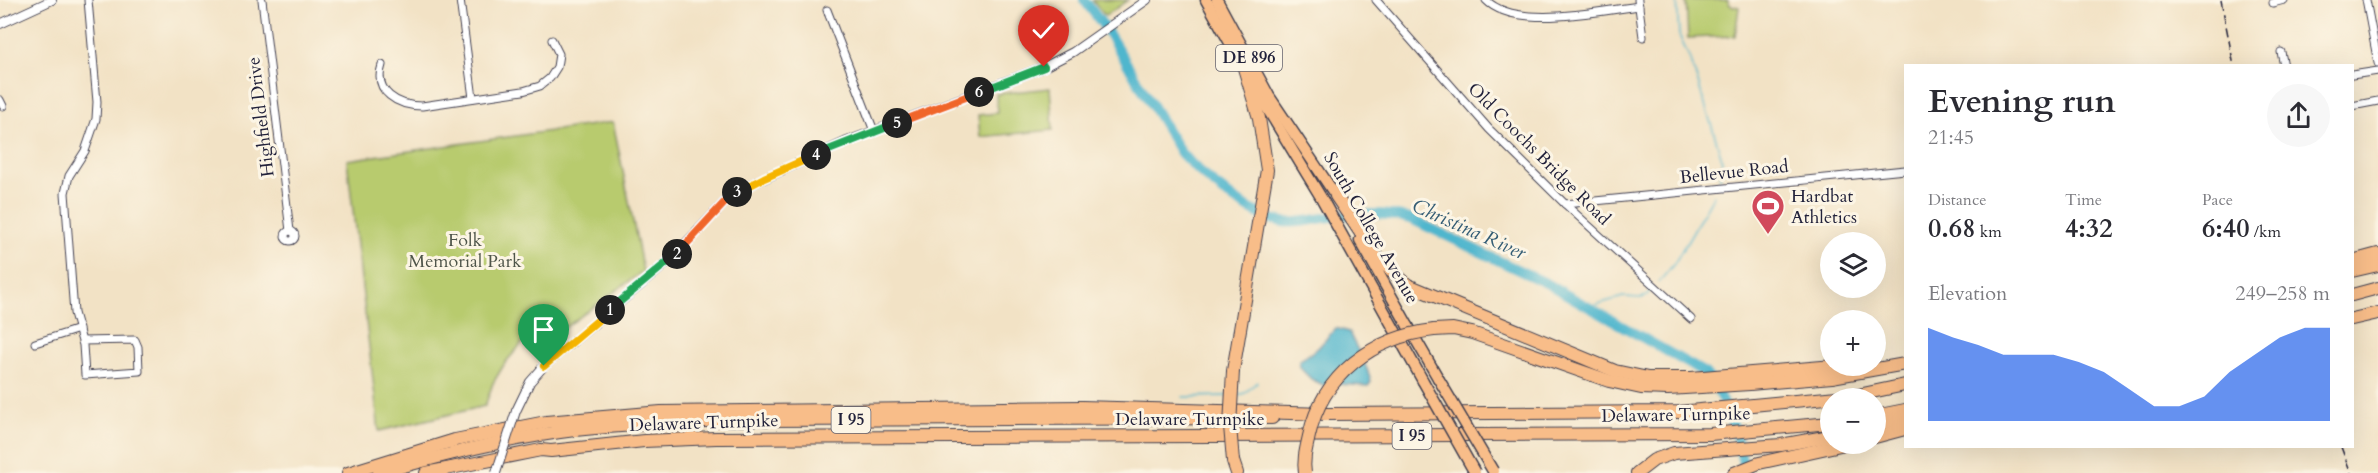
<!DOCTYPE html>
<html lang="en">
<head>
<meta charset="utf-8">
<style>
	body { margin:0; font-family:Cardo,serif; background:#f7f7f7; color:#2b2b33; height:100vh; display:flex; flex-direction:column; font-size:22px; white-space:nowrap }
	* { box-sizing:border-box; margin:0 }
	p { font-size:20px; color:#7c7c81 }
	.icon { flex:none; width:33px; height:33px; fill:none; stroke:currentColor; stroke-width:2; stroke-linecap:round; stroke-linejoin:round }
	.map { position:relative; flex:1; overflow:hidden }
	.sheet { position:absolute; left:1904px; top:64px; width:450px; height:384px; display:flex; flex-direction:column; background:#fff; border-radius:0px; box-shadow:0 6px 24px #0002 }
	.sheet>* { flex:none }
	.tools { position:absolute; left:1820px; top:232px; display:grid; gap:12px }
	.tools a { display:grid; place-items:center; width:66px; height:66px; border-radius:50%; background:#fff; box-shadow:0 6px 24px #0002; font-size:30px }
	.pin { position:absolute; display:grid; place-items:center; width:51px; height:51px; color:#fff; margin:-62px -26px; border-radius:50% 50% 50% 0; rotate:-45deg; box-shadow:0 0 6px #0007 }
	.pin .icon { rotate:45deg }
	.km { position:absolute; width:30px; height:30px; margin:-15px; border-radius:50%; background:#222; color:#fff; font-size:16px; line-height:30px; text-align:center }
	.round { display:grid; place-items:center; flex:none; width:63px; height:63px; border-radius:32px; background:#f7f7f7 }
	.head { display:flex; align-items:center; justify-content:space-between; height:102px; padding:0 24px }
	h1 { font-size:33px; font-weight:600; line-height:45px }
	.metrics { display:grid; grid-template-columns:repeat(3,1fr); gap:9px; height:102px; padding:6px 24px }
	.metrics div { display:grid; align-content:center }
	.metrics b { font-size:26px; font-weight:600 }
	.metrics small { font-size:16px; font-weight:400 }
	.metrics p { font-size:16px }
	.chart { height:168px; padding:12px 24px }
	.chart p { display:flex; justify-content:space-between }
	.chart svg { width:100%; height:108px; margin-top:6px; fill:#2563eb; opacity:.7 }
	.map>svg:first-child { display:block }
</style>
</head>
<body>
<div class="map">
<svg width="2378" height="473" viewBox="0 0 2378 473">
	<rect width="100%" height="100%" fill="#fcf5e5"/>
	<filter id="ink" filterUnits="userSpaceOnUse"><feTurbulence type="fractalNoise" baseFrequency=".0167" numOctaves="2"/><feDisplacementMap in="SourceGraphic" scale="12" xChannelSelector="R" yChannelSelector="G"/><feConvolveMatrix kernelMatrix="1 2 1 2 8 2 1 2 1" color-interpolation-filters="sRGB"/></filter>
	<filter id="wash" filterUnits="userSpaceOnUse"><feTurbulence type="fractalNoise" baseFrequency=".008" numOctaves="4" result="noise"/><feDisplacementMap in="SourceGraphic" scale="24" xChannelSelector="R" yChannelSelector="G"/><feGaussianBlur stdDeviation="1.35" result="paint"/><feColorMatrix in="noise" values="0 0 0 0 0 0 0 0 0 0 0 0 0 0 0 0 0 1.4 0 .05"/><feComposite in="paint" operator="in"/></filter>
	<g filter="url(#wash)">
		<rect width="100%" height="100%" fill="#f2e2c5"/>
		<g fill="#b8cb6e" stroke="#6d7654" stroke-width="1.5">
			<polygon points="1092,0 1128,0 1105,16"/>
			<polygon points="1686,0 1728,0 1730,5 1739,7 1735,36 1688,38"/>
			<polygon points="1050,88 1053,130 980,137 978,115 997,113 996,94"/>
			<polygon points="613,122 643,271 563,329 526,339 505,363 493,383 485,406 379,431 347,160"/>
		</g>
		<path fill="#4fb6cd" stroke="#386c84" stroke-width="1.5" d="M1336,328L1349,332C1356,349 1368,365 1371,382L1368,386L1337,384L1325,386L1311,379L1299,367V361L1318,348Z"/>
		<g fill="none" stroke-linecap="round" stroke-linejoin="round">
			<g stroke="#4fb6cd" stroke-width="1.5">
				<polyline points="1677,0 1679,35 1692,64 1713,130 1722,159 1720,179"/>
				<polyline points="1659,282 1674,264 1714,195"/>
				<polyline points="1587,307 1623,297 1641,298 1647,296 1651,288"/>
				<polyline points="1238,395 1245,393 1257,382"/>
				<polyline points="1183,397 1228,396"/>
			</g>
			<path stroke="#4fb6cd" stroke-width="10" d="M1084,0L1106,29L1181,153C1204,178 1249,216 1283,222C1296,224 1312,220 1324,218C1355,214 1381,211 1411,219L1548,284L1705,373C1728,400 1738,439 1745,473"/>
		</g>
	</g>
	<g filter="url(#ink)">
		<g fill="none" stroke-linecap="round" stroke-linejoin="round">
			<defs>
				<g id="minor">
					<polyline points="262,0 290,231"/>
					<polyline points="460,0 473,98"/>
					<polyline points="1376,0 1489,129 1565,204 1691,319"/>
					<path d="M1486,0C1515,30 1599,11 1639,6"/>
					<polyline points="1638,0 1643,37"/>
					<polyline points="2366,0 2378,63"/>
					<polyline points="2273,3 2284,0"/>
					<polyline points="827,10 874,131"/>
					<polyline points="2281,52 2284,66"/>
					<path d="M382,65C373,92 398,106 422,106L523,91L540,86L550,78L557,67L559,54L552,40"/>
					<polyline points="2352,75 2378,71"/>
					<polyline points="0,100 3,106"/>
					<polyline points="2352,106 2378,101"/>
					<polyline points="1565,204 1905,170"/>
					<circle cx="290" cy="236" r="5"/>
					<polyline points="82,341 135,340 138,347 139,371 85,375 83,345 74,313 65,193 69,176 85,151 96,119 97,102 88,0"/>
					<polyline points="35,343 79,329"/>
				</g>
				<g id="tertiary">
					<polyline points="0,24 52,0"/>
					<polyline points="516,411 530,382 544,366 668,262 726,201 741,189 845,142 1044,67 1073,52 1147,0"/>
				</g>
				<g id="primary">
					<polyline points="1206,0 1262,100 1322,199 1423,381"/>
					<polyline points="1217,0 1269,96 1340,202"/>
					<polyline points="1360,240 1408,326"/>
				</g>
				<polyline id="trunk" points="1408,326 1438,378"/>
				<g id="motorway">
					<polyline points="1336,196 1378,259 1408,285 1615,371 1648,378 1691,378 1834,366"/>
					<polyline points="2352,261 2378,254"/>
					<polyline points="2352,271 2378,265"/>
					<polyline points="2352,295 2378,288"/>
					<polyline points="2352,319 2378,313"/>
					<polyline points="1434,330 1453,329 1472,333 1609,381 1641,388 1668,389 1750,384 1832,377 1905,364"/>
					<polyline points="1233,371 1267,170 1259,118 1244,68"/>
					<polyline points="1875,416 1905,410"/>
					<polyline points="1875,425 1905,418"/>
					<polyline points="1875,437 1905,429"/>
					<polyline points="1233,461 1237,473"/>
					<polyline points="348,473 455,440 546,422 661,412 1082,407 1327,414 1679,412 1858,395 1905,385"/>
					<path d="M379,473C443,455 509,438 575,430C623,425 672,423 721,420L1272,418"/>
					<polyline points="426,473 541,450 551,451 644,441 716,438 1710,434 1830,423"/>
					<polyline points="1637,473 1654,460 1674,453 1781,445 1830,436"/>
					<polyline points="1734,473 1759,463 1845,444"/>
				</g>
			</defs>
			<use href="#minor" stroke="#413f50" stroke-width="9"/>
			<use href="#tertiary" stroke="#413f50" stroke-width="10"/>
			<use href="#primary" stroke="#413f50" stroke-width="13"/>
			<use href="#trunk" stroke="#413f50" stroke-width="13"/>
			<use href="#motorway" stroke="#413f50" stroke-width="14"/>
			<use href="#minor" stroke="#fff" stroke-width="7"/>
			<use href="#tertiary" stroke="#fff" stroke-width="8"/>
			<use href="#primary" stroke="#f8bd89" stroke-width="10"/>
			<use href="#trunk" stroke="#f8bd89" stroke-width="10"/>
			<use href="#motorway" stroke="#f8bd89" stroke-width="12"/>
			<g stroke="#22223b" stroke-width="1.5" stroke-dasharray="9 4.5" stroke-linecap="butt">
				<polyline points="2221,0 2234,66"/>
				<polyline points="2341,447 2351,473"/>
			</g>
			<defs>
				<polyline id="tertiary-bridge" points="496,473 516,411"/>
				<polyline id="primary-bridge" points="1423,381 1475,473"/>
				<polyline id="trunk-bridge" points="1438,378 1493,471"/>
				<g id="motorway-bridge">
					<polyline points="1233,461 1230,426 1233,371"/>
					<path d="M1305,473C1303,460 1306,449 1309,436C1322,375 1373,337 1434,330"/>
				</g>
			</defs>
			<use href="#tertiary-bridge" stroke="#413f50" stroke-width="10" stroke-linecap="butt"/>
			<use href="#primary-bridge" stroke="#413f50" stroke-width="13" stroke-linecap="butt"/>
			<use href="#trunk-bridge" stroke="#413f50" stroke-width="13" stroke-linecap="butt"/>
			<use href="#motorway-bridge" stroke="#413f50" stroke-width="14" stroke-linecap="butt"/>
			<use href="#tertiary-bridge" stroke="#fff" stroke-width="8"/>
			<use href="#primary-bridge" stroke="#f8bd89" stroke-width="10"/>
			<use href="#trunk-bridge" stroke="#f8bd89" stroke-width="10"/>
			<use href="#motorway-bridge" stroke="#f8bd89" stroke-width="12"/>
		</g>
	</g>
	<g fill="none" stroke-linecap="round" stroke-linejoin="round" filter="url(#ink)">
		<defs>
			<polyline id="split-1" points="544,366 610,310"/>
			<polyline id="split-2" points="610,310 677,254"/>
			<polyline id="split-3" points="677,254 726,201 737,192"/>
			<polyline id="split-4" points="737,192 764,178 816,155"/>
			<polyline id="split-5" points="816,155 897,123"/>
			<polyline id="split-6" points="897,123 979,92"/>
			<polyline id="split-7" points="979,92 1044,67"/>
		</defs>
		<use href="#split-1" stroke="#fff" stroke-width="12"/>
		<use href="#split-2" stroke="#fff" stroke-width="12"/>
		<use href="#split-3" stroke="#fff" stroke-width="12"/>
		<use href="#split-4" stroke="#fff" stroke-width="12"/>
		<use href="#split-5" stroke="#fff" stroke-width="12"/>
		<use href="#split-6" stroke="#fff" stroke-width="12"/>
		<use href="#split-7" stroke="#fff" stroke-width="12"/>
		<use href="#split-1" stroke="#f5b400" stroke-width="8"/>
		<use href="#split-2" stroke="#22a559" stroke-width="8"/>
		<use href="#split-3" stroke="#f0652b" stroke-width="8"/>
		<use href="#split-4" stroke="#f5b400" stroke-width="8"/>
		<use href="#split-5" stroke="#22a559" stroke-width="8"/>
		<use href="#split-6" stroke="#f0652b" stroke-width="8"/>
		<use href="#split-7" stroke="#22a559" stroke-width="8"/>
	</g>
	<defs>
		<symbol id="stadium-pin" viewBox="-11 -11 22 30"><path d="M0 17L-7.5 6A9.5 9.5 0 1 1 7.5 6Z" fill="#d1495b" stroke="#fcf5e5"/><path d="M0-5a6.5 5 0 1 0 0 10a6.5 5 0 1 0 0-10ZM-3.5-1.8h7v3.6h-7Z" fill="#fff"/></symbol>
	</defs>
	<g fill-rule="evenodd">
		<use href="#stadium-pin" x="1749" y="187" width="38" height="52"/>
	</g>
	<g text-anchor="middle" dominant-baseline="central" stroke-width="6" stroke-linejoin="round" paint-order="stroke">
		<g fill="#fcf5e5" stroke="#63616e" stroke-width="1.5">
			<rect x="1216" y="45" width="66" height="26" rx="4.5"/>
			<rect x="831.5" y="407" width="39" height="26" rx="4.5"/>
			<rect x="1392.5" y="423" width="39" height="26" rx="4.5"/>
		</g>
		<g font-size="16" font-weight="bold" fill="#22223b">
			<text x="1249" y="58">DE 896</text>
			<text x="851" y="420">I 95</text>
			<text x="1412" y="436">I 95</text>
		</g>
		<g font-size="18" fill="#22223b" stroke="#fcf5e5">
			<text transform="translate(261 117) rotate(-97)">Highfield Drive</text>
			<text transform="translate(1539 154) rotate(45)">Old Coochs Bridge Road</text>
			<text transform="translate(1734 172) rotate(-6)">Bellevue Road</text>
			<text transform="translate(1371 228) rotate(60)">South College Avenue</text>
			<text transform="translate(1676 415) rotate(-1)">Delaware Turnpike</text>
			<text x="1190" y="419">Delaware Turnpike</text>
			<text transform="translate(704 423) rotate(-2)">Delaware Turnpike</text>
		</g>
		<g font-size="18" fill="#22223b" stroke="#fcf5e5" text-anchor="start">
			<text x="1791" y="196">Hardbat<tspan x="1791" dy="21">Athletics</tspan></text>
		</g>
		<g font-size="18" fill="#4f554a" stroke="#fcf5e5">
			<text x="465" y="240">Folk<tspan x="465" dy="21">Memorial Park</tspan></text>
		</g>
		<g font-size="20" font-style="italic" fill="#345d75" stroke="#fcf5e5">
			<text transform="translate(1469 229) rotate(24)">Christina River</text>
		</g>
	</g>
</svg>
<div class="tools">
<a><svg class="icon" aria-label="layers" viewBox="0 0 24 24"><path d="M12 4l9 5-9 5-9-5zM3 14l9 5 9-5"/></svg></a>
<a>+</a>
<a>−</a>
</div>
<div class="pin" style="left:544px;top:366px;background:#1e9e55"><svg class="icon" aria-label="arrive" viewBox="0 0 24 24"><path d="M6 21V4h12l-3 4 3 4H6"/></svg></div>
<div class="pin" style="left:1044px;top:67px;background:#d93025"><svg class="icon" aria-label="check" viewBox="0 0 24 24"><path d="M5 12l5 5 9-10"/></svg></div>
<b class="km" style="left:610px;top:310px">1</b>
<b class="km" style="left:677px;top:254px">2</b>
<b class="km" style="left:737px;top:192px">3</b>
<b class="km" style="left:816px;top:155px">4</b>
<b class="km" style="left:897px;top:123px">5</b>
<b class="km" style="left:979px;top:92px">6</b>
<section class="sheet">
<div class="head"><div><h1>Evening run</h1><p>21:45</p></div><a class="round"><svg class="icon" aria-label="share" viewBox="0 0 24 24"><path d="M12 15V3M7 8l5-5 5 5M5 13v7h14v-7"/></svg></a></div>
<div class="metrics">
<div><p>Distance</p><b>0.68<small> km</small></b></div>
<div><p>Time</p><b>4:32</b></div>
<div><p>Pace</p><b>6:40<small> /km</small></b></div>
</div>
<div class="chart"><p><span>Elevation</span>249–258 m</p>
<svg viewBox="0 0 160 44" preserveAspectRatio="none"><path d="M0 44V6L10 10L20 13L30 17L40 17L50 17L60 20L70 24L80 31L90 38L100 38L110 34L120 24L130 17L140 10L150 6L160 6V44z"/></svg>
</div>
</section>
</div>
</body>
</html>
